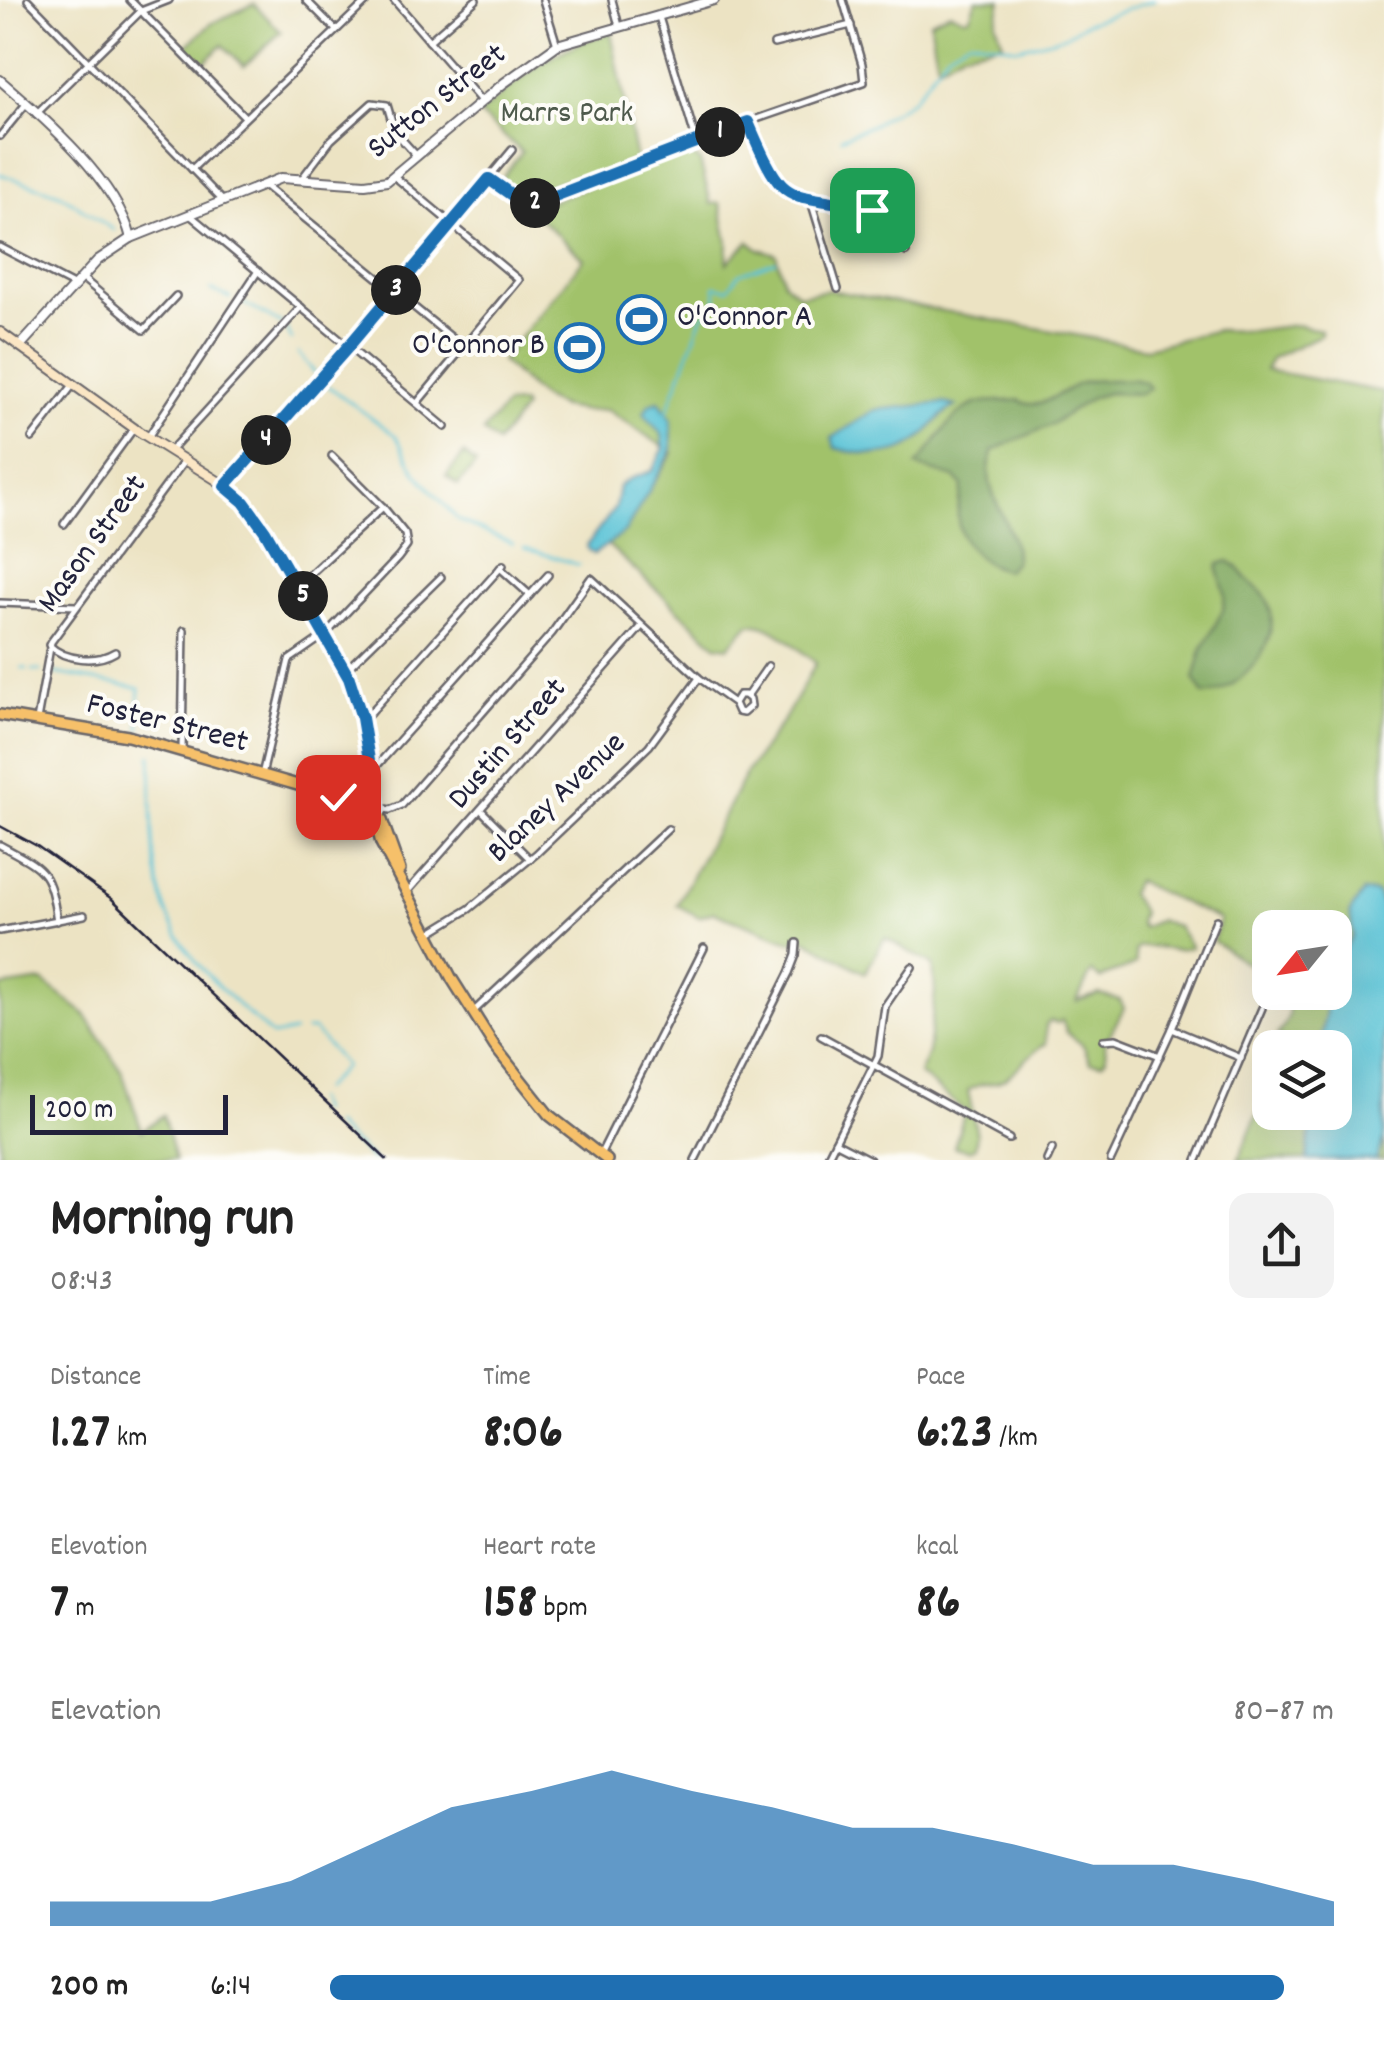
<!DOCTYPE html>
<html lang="en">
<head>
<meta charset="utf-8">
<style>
	body { margin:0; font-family:Dekko,sans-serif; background:#f2f2f2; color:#222; height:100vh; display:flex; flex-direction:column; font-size:38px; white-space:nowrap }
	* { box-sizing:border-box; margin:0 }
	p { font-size:32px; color:#767676 }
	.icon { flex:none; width:55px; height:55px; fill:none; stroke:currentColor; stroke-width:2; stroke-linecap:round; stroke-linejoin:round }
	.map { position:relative; height:1160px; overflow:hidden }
	.drawer { display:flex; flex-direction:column; background:#fff; flex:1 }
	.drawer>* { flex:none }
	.needle { width:65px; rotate:240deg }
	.fabs { position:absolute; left:1252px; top:910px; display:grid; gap:20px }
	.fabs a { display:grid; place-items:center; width:100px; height:100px; border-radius:20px; background:#fff; box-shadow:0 10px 40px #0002; font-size:50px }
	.scale { position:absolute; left:30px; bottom:25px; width:198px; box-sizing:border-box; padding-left:10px; border:5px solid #22223b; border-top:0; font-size:28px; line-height:35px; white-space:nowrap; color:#22223b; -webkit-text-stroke:8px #fdfcf7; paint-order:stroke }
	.pin { position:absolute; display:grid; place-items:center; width:85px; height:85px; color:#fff; margin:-42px; border-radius:20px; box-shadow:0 5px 15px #0006 }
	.km { position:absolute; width:50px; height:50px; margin:-25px; border-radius:50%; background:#222; color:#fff; font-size:28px; line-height:50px; text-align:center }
	.round { display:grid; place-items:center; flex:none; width:105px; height:105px; border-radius:20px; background:#f2f2f2 }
	.overview { display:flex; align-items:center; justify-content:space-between; height:170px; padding:0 50px }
	h1 { font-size:55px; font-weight:800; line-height:75px }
	.metrics { display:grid; grid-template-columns:repeat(3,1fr); gap:15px; height:170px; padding:10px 50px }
	.metrics div { display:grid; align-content:center }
	.metrics b { font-size:50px; font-weight:800 }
	.metrics small { font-size:28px; font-weight:400 }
	.metrics p { font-size:28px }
	.chart { height:280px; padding:20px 50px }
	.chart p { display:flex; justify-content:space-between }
	.chart svg { width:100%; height:180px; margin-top:10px; fill:#1f6fb2; opacity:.7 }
	ul { padding:0 50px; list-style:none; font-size:32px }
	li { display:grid; grid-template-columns:160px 120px 1fr; align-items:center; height:75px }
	li i { height:25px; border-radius:12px; background:#1f6fb2 }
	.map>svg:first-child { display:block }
</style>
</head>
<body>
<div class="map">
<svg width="1384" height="1160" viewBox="0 0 1384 1160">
	<rect width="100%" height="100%" fill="#fdfcf7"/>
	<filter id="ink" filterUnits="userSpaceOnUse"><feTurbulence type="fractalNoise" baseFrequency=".01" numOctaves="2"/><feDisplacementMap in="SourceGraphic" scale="20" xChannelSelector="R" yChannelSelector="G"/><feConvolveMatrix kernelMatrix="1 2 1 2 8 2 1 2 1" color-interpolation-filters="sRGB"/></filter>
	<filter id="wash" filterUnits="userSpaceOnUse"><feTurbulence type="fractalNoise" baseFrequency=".0048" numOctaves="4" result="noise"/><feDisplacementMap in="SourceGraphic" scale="40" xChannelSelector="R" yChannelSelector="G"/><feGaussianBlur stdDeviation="2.25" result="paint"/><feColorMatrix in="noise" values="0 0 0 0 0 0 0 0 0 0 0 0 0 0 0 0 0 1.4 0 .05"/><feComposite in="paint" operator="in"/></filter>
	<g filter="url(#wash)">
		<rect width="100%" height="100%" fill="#ece3c3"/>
		<g fill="#a1c26b" stroke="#627253" stroke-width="2.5">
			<path d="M976,0H1001L996,23L1003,43L962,52L938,66C937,64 931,25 930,21L950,12L965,18L970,16Z"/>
			<polygon points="254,4 281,32 244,66 223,45 201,65 185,47 212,23"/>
			<path d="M611,32L636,160L579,183L575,176L549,186L551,193L527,199L500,180L522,152L479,114C526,74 550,50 611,32Z"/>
			<path d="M685,150L700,161L711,204L720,203L728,242L727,263L749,241L759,249L776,254L784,282L799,295L829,290L1146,348L1217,330L1250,331L1296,325L1321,330V335L1272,358L1265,370L1384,392V1160H1238L1270,1083V1112H1335V1048L1284,1047L1286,1040L1277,1035C1290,1021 1292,1010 1285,993L1335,992V928H1270V979L1213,941L1220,920L1136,881L1130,894L1142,912L1139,923L1142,928L1159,920L1177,926L1191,947C1172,955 1158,943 1138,947L1135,952L1136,964C1124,972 1111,970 1101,979L1091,972L1077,1001L1099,994L1120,1000L1124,1008L1105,1044L1106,1058L1102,1063L1090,1062L1083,1045L1067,1033L1062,1020L1058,1023L1050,1021L1046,1025V1044C1028,1053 1015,1075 1000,1081C988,1086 978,1082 968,1091L977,1135L975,1147L969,1150L954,1147L965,1111L919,1074L928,1054L935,991L933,965L885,938L865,973L805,939L792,942L714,912L699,917L677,905L746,773L785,718L816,663C797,649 773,621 749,624L728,647L716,645L606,543L653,484L673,453L607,410L586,411L562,407L542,398L501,361L584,259L529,209Z"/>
			<polygon points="522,404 524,408 497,443 483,432 506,405"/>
			<polygon points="464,454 476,464 458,485 446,476"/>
			<polygon points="42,981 84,1013 122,1072 142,1131 163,1115 175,1160 0,1160 0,987"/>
		</g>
		<g fill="#80a85f" stroke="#51654d" stroke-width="2.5">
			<path d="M1132,379L1145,382L1150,388L1141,394L1109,393L1093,397L1049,426L994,450C975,492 1017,521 1015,561L1007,570C980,566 955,539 958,510C959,501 962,495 962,485L955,478L916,466C935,447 950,410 979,403C991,400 1006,402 1019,400C1041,415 1062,387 1084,382C1095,379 1118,381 1132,379Z"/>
			<path d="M1228,561C1240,566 1241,574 1250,582C1256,588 1263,592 1267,600C1286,638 1242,692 1204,695L1194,679L1202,650L1223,610L1225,594L1218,570L1219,564Z"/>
		</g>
		<g fill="#59c2d6" stroke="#3e7288" stroke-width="2.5">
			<polygon points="659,401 671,419 672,449 668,458 625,532 594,554 588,550 587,545 615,508 619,486 629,479 652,471 664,448 662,435 644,413 649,404"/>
			<path d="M944,403L956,406C942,413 936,422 926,433C902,459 868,457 835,448L832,438L875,410Z"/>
			<polygon points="1363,892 1377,893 1384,909 1384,1138 1376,1160 1307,1160 1312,1113 1335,1112 1335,1048 1319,1047 1329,995 1335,992 1335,966 1353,935 1350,912"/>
		</g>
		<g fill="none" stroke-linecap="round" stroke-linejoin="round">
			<g stroke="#59c2d6" stroke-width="2.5">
				<polyline points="841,138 874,124 913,99 949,51 970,39 1018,48 1065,36 1086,23 1154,0"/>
				<polyline points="0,174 60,194 114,230"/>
				<polyline points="211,290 230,298"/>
				<polyline points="243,303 282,324"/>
				<polyline points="286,328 292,340"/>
				<polyline points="298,353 315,373"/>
				<polyline points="327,385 396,436 416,473 458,520 513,544"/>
				<polyline points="667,412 702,317 717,300 715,286 728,289 739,274 776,261"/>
				<polyline points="524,548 579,565"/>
				<polyline points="22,668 27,669"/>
				<polyline points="33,670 40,671"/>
				<polyline points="50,672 139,688 140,729"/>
				<path d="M151,755C153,808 148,872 171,922C192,968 236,1002 272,1036L294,1032"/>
				<polyline points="306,1030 314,1030 345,1066 322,1090"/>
				<polyline points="315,1099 320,1111"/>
				<polyline points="334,1125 373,1160"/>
			</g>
		</g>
	</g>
	<g filter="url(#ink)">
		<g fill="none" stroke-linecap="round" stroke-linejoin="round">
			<defs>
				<g id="minor">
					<polyline points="28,0 223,201"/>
					<polyline points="130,0 245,117"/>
					<polyline points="306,0 336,30"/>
					<polyline points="394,0 482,102"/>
					<polyline points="543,0 557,45"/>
					<polyline points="612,0 619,26"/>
					<polyline points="659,17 696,140"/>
					<polyline points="429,41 476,0"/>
					<polyline points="774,44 851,25"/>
					<polyline points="36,114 141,11 169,0"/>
					<path d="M748,122C757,143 765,176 784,190C831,224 878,177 906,252"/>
					<polyline points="0,136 26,104"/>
					<polyline points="192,169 368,0"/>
					<polyline points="394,176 519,280 417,403"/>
					<polyline points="303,177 331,140 372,103 387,105 395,132 416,155"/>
					<polyline points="489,179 526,203 551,199 696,140 864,82 862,64 843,0"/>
					<polyline points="264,185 463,347"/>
					<polyline points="811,201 838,289"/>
					<polyline points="190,215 445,427"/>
					<polyline points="0,247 75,286"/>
					<polyline points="82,278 144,330 176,296"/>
					<polyline points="148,437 258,271"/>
					<polyline points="32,438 73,385"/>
					<polyline points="170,451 301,307"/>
					<polyline points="332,456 383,507"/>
					<polyline points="225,486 348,347 512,150"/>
					<polyline points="64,524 134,428"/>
					<polyline points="500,568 530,595"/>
					<polyline points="0,603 76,606"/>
					<path d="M49,645C65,661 97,663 115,652"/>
					<polyline points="345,671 441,577"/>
					<polyline points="747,696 768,666"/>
					<polyline points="37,720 51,642 185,460"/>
					<polyline points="363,721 503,565"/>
					<polyline points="182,751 184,630"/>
					<polyline points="373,770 548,575"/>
					<polyline points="262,775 289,660 325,635 398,558 407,546 405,534 383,507 297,586"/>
					<polyline points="380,808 390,810 402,805 552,633 591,578 699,678 734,703 739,695 745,695 750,699 751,706 743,713 738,712 734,703"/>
					<polyline points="483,812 530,859"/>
					<path d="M0,845C45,870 49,868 57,921"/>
					<polyline points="408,891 642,626"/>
					<polyline points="0,931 84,915"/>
					<polyline points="428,934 469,909 536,854 649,746 699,678"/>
					<polyline points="473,1012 668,829"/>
					<polyline points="1172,1029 1241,1058"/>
					<polyline points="821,1036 1009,1139"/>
					<polyline points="1103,1040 1116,1039 1160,1056"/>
					<polyline points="835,1142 870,1160"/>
					<polyline points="600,1155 704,948"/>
					<polyline points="695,1160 789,973 796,955 797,943"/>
					<polyline points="826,1160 878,1056 885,1006 912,967"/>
					<polyline points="1047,1160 1052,1149"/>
					<polyline points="1111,1160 1172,1029 1216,920"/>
					<polyline points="1197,1160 1262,1008"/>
				</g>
				<g id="tertiary">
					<path d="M0,80C43,117 117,181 131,238L98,260L20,346"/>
					<polyline points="131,238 281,178 365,184 387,181 504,83 557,45 714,0"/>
				</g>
				<polyline id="secondary" points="0,332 138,431 218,481 251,511 273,544 353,688 365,729 377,808"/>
				<g id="primary">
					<polyline points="0,715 128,736 377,808"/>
					<polyline points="349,804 362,812 375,832"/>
					<polyline points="377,808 375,820 381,843 452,979 495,1047 549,1115 607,1160"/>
					<polyline points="378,809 400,870"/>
				</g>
			</defs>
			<use href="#minor" stroke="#69666b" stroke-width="10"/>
			<use href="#tertiary" stroke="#69666b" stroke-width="12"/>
			<use href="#secondary" stroke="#69666b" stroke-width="12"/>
			<use href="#primary" stroke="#69666b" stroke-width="14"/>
			<use href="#minor" stroke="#fff" stroke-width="5"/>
			<use href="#tertiary" stroke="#fff" stroke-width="8"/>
			<use href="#secondary" stroke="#fbe6c4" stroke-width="8"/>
			<use href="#primary" stroke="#f6c06b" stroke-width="9"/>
			<polyline stroke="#22223b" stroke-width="2.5" points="0,826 37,846 112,899 387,1160"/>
		</g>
	</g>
	<g fill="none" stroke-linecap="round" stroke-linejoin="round" filter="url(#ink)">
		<defs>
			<path id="route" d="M338,797L377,808L362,718L349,678L265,531L244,502L225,486L348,347L489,179L516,198L534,204L748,122C788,216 784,188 872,210"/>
		</defs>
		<use href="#route" stroke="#fff" stroke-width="20"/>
		<use href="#route" stroke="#1f6fb2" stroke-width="12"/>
	</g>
	<defs>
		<symbol id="stadium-ring" viewBox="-11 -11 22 22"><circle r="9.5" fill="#fdfcf7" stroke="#1f6fb2" stroke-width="1.5"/><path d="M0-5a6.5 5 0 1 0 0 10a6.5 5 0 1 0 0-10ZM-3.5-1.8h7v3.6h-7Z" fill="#1f6fb2"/></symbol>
	</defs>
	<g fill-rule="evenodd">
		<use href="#stadium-ring" x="614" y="292" width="55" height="55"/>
		<use href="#stadium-ring" x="552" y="320" width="55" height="55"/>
	</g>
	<g text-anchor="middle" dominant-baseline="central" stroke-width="8" stroke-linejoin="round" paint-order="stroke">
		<g font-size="32" fill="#22223b" stroke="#fdfcf7">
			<text transform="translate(438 103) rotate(-38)">Sutton Street</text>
			<text transform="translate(94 545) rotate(-54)">Mason Street</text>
			<text transform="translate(167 725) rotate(14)">Foster Street</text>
			<text transform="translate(509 745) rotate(-49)">Dustin Street</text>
			<text transform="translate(558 799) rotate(-43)">Blaney Avenue</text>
		</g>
		<g font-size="32" fill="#4e5a4c" stroke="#fdfcf7">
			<text x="567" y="115">Marrs Park</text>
		</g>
		<g font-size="32" fill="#22223b" stroke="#fdfcf7" text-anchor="start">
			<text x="677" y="319">O'Connor A</text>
			<text x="545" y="347" text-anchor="end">O'Connor B</text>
		</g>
	</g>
</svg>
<div class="fabs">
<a><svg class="needle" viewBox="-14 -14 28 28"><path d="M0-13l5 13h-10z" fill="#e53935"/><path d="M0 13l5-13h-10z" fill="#767676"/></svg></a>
<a><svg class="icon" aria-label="layers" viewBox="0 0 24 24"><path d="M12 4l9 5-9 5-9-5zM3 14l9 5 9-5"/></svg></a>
</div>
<div class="scale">200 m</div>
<div class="pin" style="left:872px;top:210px;background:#1e9e55"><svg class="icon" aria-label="arrive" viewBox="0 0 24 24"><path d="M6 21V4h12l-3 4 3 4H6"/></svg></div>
<div class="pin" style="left:338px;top:797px;background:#d93025"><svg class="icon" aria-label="check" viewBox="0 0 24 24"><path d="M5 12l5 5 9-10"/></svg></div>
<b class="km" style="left:720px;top:132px">1</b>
<b class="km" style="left:535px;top:203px">2</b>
<b class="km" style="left:396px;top:290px">3</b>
<b class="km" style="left:266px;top:440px">4</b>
<b class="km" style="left:303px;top:596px">5</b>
</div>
<section class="drawer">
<div class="overview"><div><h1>Morning run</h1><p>08:43</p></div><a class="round"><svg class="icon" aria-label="share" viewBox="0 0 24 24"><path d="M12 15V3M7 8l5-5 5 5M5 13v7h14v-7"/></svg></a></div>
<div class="metrics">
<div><p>Distance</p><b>1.27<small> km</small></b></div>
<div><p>Time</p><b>8:06</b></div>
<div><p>Pace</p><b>6:23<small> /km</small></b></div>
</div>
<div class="metrics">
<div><p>Elevation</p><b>7<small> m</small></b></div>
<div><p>Heart rate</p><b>158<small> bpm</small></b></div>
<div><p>kcal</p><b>86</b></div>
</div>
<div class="chart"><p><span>Elevation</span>80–87 m</p>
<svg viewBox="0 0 160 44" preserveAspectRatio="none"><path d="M0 44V38L10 38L20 38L30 33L40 24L50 15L60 11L70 6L80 11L90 15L100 20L110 20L120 24L130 29L140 29L150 33L160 38V44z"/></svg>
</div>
<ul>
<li><b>200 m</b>6:14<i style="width:95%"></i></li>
</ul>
</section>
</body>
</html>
